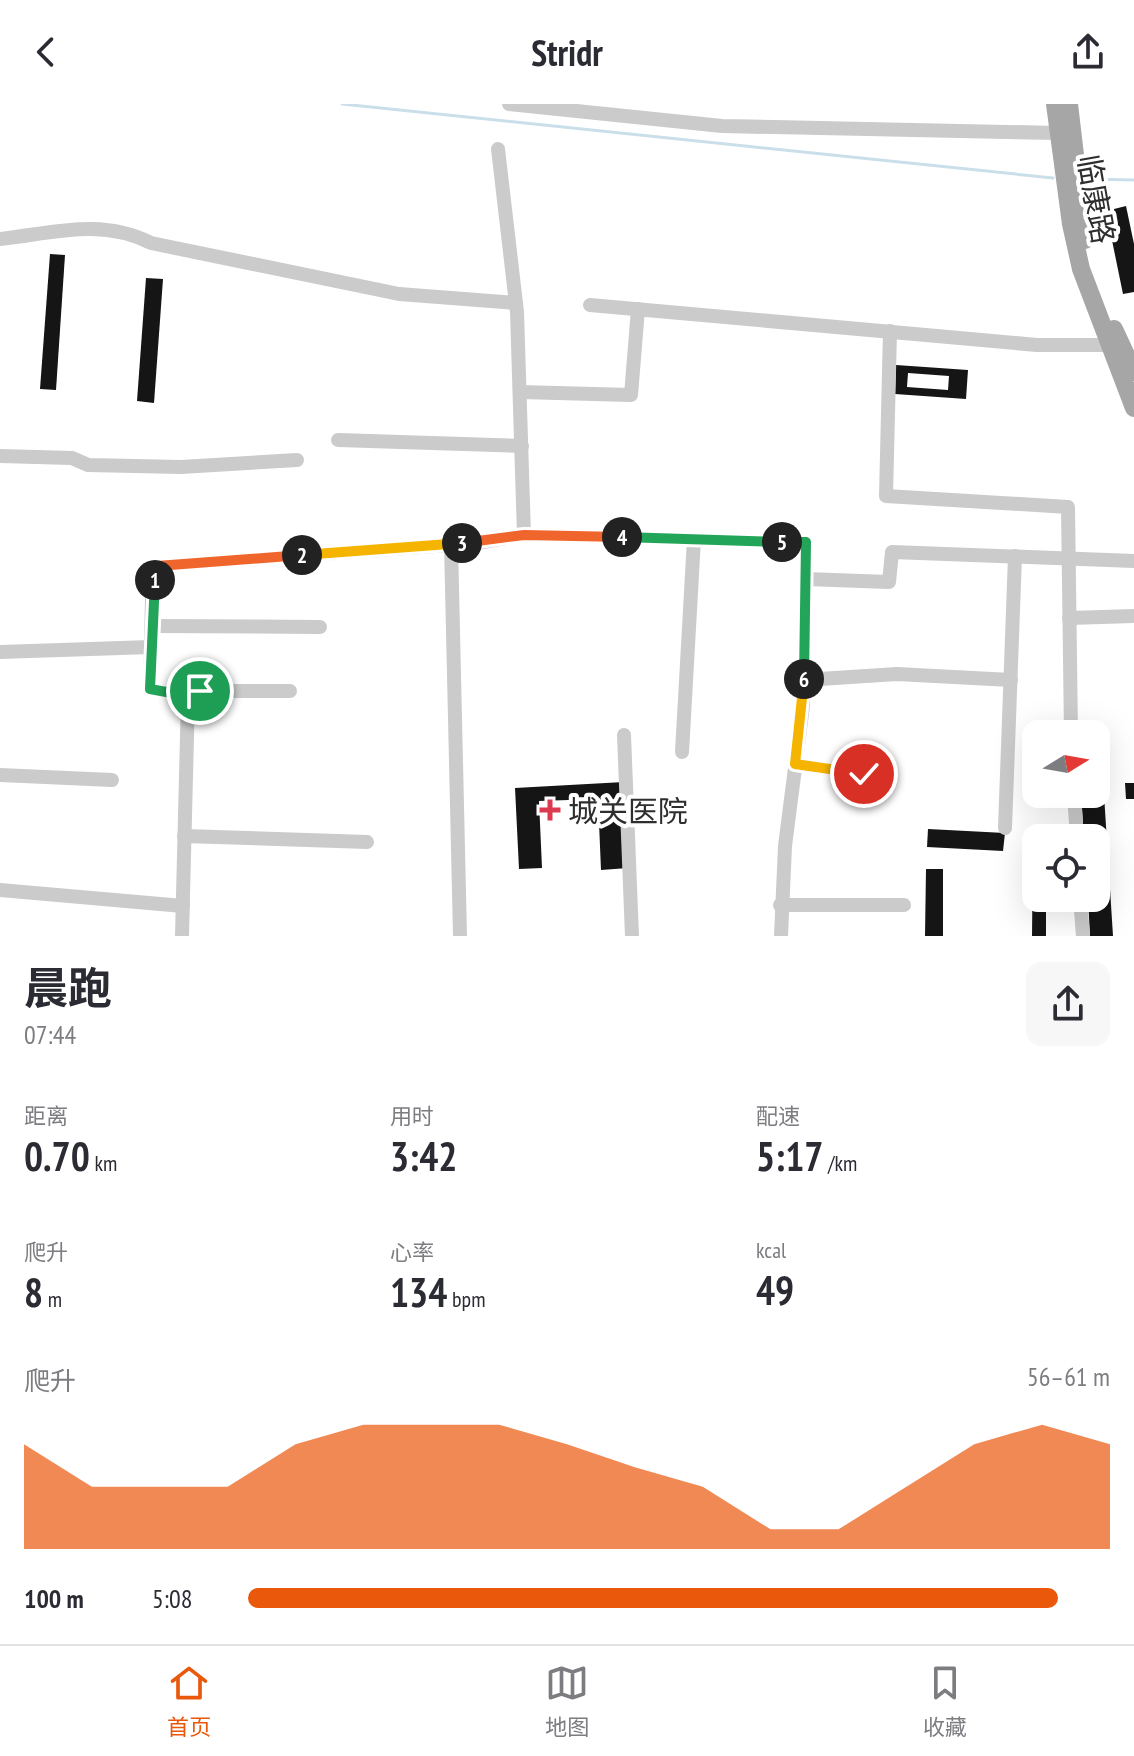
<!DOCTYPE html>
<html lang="zh">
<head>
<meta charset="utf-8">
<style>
	body { margin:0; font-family:"PT Sans Narrow","Noto Sans SC",sans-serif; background:#f7f7f7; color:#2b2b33; height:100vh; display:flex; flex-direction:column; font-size:30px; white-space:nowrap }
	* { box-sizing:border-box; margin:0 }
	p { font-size:26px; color:#7c7c81 }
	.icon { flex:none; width:44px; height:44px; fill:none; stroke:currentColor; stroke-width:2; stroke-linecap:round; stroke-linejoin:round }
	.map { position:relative; height:832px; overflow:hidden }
	.drawer { display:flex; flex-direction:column; background:#fff; flex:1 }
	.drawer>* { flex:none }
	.needle { width:52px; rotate:79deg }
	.fabs { position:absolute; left:1022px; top:616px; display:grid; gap:16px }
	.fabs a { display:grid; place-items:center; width:88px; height:88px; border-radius:16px; background:#fff; box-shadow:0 8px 32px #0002; font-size:40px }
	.pin { position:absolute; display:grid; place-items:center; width:68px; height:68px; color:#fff; margin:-34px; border:4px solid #fff; border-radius:50%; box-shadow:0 2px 8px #0007 }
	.km { position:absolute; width:40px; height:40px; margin:-20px; border-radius:50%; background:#222; color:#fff; font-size:22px; line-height:40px; text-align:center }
	.round { display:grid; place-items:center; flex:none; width:84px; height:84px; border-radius:16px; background:#f7f7f7 }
	.headline { display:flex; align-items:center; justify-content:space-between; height:136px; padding:0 24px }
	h1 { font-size:44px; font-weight:700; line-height:60px }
	.stats { display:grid; grid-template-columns:repeat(3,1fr); gap:12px; height:136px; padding:8px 24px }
	.stats div { display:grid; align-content:center }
	.stats b { font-size:40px; font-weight:700 }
	.stats small { font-size:22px; font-weight:400 }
	.stats p { font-size:22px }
	.chart { height:224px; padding:16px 24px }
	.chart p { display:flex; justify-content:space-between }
	.chart svg { width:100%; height:144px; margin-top:8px; fill:#ea580c; opacity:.7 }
	ul { padding:0 24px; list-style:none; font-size:26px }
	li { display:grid; grid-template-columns:128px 96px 1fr; align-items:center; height:60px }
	li i { height:20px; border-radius:10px; background:#ea580c }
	header { display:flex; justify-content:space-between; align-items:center; height:104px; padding:0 24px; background:#fff; font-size:36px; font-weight:700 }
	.menu { display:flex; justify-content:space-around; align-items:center; height:112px; border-top:2px solid #e1e1e2; background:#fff; font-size:22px; color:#7c7c81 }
	.menu a { display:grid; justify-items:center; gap:4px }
	.menu .current { color:#ea580c }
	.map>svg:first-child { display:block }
</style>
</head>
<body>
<header><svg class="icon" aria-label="back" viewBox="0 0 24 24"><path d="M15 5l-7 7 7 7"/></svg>Stridr<svg class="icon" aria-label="share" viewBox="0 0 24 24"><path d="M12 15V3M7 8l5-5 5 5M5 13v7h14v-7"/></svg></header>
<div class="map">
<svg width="1134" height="832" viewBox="0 0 1134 832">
	<rect width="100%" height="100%" fill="#fff"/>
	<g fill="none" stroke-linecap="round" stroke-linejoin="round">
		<g stroke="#cadfea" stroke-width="3">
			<polyline points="342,0 1053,74"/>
			<polyline points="1085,75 1134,76"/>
		</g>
	</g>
	<g fill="#151515" fill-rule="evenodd">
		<polygon points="1126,102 1134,140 1134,188 1123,190 1106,107"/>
		<polygon points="50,150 65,151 56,286 40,285"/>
		<polygon points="146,174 163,175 154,299 137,297"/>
		<path d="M896,261L968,266L966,295L895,290ZM908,269L949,272L948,286L907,283Z"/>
		<polygon points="1096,675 1103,675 1113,832 1090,832 1088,794 1096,794 1096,734 1084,734 1081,690 1096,690"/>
		<polygon points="624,678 628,764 601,766 598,695 539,697 542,764 519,765 515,684"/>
		<polygon points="1125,679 1134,679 1134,695 1126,695"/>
		<polygon points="928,725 1005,729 1003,747 927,743"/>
		<polygon points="1033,735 1036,735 1036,794 1056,794 1056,801 1046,801 1046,832 1032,832"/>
		<polygon points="926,765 943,765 943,832 925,832"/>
	</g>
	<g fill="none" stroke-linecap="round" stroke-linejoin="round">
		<g stroke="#cbcbcb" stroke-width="14">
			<polyline points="509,0 722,22 1058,29"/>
			<polyline points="498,45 517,208 524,431"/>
			<path d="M0,135C54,129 101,114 151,139L399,190L516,199"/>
			<polyline points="590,201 1037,241 1109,241"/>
			<polyline points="890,227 886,392 1068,403 1071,630"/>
			<polyline points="520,288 631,291 638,205"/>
			<polyline points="338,336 522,342"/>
			<polyline points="0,352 72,354 88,361 181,363 297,356"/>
			<polyline points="451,440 460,832"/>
			<polyline points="806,475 889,478 892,448 1134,457"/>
			<polyline points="1069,514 1134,512"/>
			<polyline points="152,522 320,523"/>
			<polyline points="0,548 151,543"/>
			<polyline points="804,576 897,570 1011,576"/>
			<polyline points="188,592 200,587 290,587"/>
			<polyline points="624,631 632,832"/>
			<polyline points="682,648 694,435"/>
			<polyline points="795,660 864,670"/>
			<polyline points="0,671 112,676"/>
			<polyline points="1074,690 1077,734"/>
			<polyline points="1005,724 1015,452"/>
			<polyline points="184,732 367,738"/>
			<polyline points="0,786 183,802"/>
			<polyline points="1080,794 1083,832"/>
			<polyline points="780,801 904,801"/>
			<polyline points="182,832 188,592 150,585 152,494 157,462 477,439 524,431 806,438 803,602 785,742 781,832"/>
		</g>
		<g stroke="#a6a6a6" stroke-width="18">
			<polyline points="1055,0 1071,120 1081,165 1134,304"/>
			<polyline points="1069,0 1085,136"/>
			<polyline points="1114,225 1134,268"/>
		</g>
	</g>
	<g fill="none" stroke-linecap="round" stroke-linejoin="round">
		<defs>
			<polyline id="split-1" points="155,476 150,585 188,592 200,587"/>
			<polyline id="split-2" points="155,476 157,462 302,451"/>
			<polyline id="split-3" points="302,451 462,439"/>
			<polyline id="split-4" points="462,439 524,431 622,433"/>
			<polyline id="split-5" points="622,433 782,438"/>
			<polyline id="split-6" points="782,438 806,438 804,575"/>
			<polyline id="split-7" points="804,575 795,660 864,670"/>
		</defs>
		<use href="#split-1" stroke="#fff" stroke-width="16"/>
		<use href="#split-2" stroke="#fff" stroke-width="16"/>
		<use href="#split-3" stroke="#fff" stroke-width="16"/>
		<use href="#split-4" stroke="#fff" stroke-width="16"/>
		<use href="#split-5" stroke="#fff" stroke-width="16"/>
		<use href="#split-6" stroke="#fff" stroke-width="16"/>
		<use href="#split-7" stroke="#fff" stroke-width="16"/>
		<use href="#split-1" stroke="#22a559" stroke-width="10"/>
		<use href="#split-2" stroke="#f0652b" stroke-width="10"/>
		<use href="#split-3" stroke="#f5b400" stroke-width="10"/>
		<use href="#split-4" stroke="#f0652b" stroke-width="10"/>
		<use href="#split-5" stroke="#22a559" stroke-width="10"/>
		<use href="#split-6" stroke="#22a559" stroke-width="10"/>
		<use href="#split-7" stroke="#f5b400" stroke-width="10"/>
	</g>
	<path fill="#dc3a50" stroke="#fff" stroke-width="3" d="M546 694h8v8h8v8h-8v8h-8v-8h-8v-8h8z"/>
	<g text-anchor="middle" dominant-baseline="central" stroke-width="8" stroke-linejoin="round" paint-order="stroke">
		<g font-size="30" fill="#2e2e2e" stroke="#fff">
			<text transform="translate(1097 95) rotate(80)">临康路</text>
		</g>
		<g font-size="30" fill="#2e2e2e" stroke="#fff" text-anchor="start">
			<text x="568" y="706">城关医院</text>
		</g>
	</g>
</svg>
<div class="fabs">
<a><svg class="needle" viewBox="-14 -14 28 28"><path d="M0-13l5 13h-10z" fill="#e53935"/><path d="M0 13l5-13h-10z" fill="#7c7c81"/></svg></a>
<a><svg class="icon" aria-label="locate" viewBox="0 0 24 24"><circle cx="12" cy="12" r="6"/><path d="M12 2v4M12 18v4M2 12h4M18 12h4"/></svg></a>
</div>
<div class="pin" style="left:200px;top:587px;background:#1e9e55"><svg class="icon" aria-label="arrive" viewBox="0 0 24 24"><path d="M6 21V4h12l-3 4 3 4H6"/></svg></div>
<div class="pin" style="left:864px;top:670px;background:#d93025"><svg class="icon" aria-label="check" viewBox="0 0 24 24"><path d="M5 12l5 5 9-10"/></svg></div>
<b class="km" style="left:155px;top:476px">1</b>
<b class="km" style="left:302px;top:451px">2</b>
<b class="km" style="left:462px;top:439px">3</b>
<b class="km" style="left:622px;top:433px">4</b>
<b class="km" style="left:782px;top:438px">5</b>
<b class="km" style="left:804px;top:575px">6</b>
</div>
<section class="drawer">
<div class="headline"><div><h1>晨跑</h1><p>07:44</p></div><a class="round"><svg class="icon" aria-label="share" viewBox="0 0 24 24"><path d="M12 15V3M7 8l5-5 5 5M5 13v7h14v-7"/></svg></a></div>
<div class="stats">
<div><p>距离</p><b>0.70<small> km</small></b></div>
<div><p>用时</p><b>3:42</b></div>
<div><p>配速</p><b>5:17<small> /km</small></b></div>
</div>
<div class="stats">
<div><p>爬升</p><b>8<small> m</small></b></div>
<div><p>心率</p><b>134<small> bpm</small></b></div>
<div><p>kcal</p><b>49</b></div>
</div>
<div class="chart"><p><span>爬升</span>56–61 m</p>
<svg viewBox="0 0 160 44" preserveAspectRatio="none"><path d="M0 44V12L10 25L20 25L30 25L40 12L50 6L60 6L70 6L80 12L90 19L100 25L110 38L120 38L130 25L140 12L150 6L160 12V44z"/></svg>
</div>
<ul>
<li><b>100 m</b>5:08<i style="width:94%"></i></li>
</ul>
</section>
<nav class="menu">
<a class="current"><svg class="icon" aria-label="home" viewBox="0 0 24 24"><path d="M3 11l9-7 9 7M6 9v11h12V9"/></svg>首页</a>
<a><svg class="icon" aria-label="map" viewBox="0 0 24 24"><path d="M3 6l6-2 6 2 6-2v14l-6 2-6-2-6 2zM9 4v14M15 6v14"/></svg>地图</a>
<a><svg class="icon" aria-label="saved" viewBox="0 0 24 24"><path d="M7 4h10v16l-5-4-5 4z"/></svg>收藏</a>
</nav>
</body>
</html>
